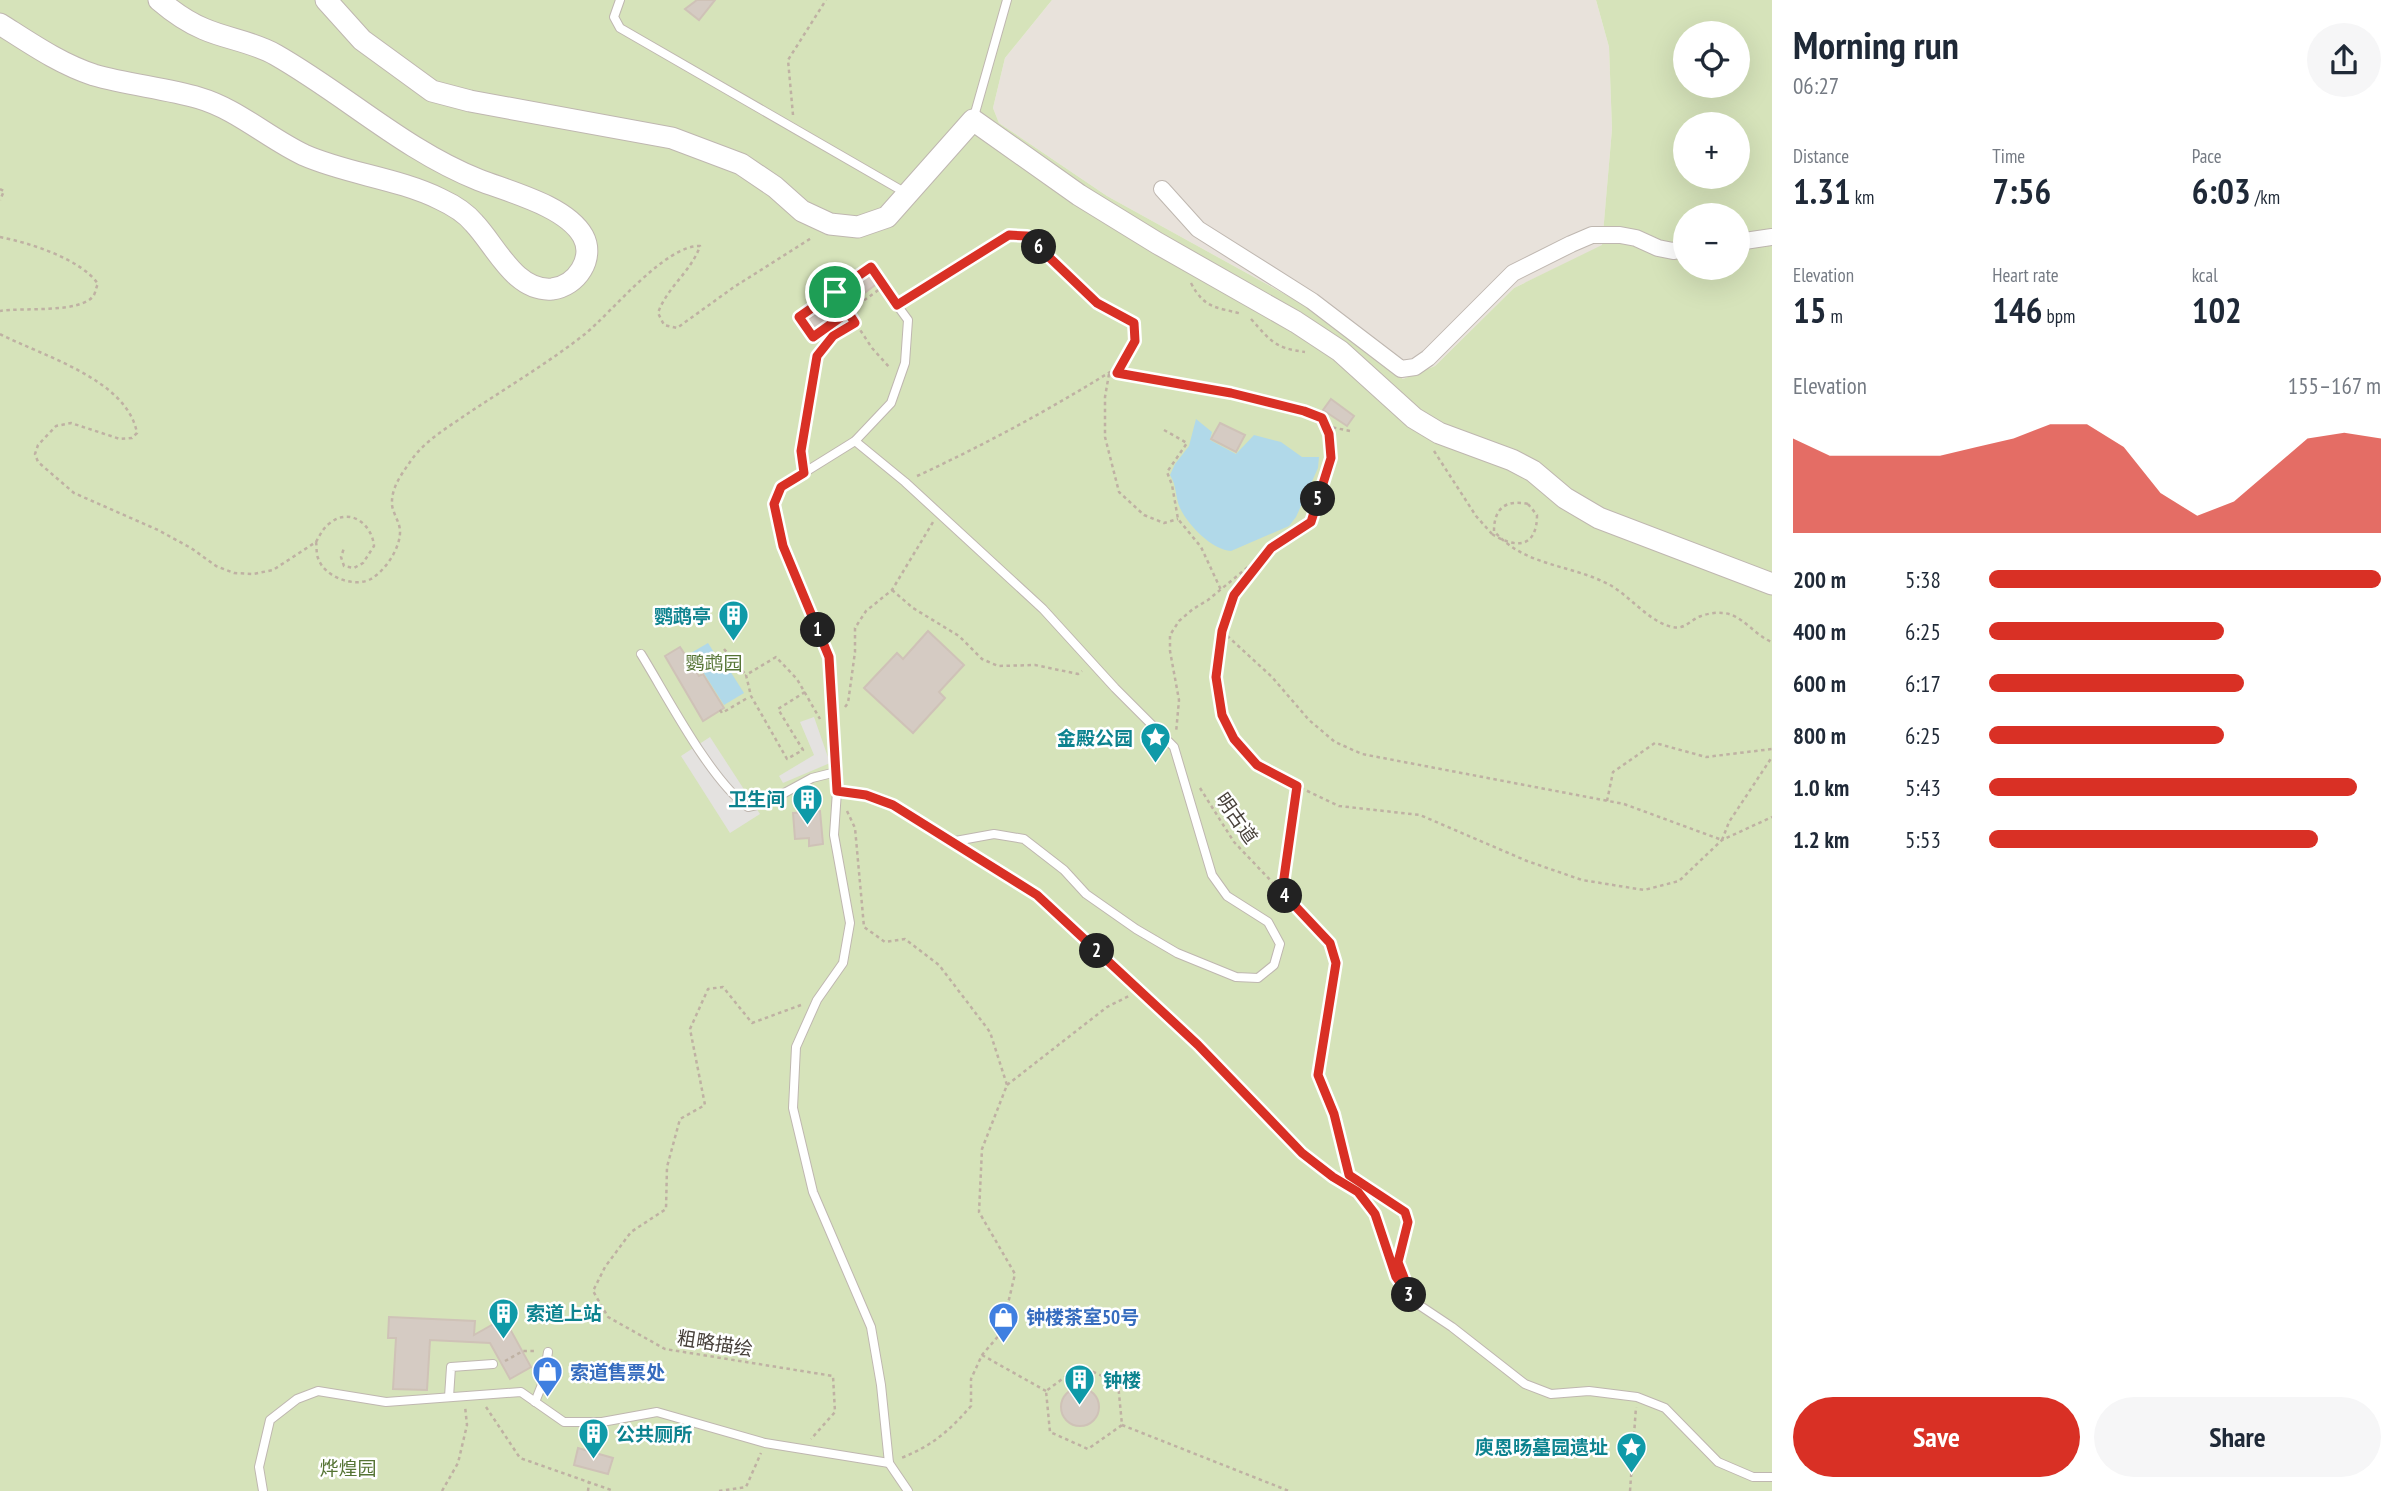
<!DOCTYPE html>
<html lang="en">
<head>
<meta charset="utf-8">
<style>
	body { margin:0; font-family:"PT Sans Narrow","Noto Sans SC",sans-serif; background:#f6f6f7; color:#1f2937; height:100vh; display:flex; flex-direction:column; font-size:26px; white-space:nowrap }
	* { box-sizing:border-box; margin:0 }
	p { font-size:23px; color:#747a83 }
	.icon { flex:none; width:38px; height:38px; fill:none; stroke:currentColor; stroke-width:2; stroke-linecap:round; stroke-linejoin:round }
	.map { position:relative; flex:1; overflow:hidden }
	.sheet { display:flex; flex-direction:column; background:#fff; width:630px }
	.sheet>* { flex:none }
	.fabs { position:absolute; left:1673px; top:21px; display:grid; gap:14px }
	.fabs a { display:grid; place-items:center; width:77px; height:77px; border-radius:50%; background:#fff; box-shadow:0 7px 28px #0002; font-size:35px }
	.pin { position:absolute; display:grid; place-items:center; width:60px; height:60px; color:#fff; margin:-30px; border:4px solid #fff; border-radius:50%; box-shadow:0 2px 7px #0007 }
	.km { position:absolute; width:35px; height:35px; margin:-18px; border-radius:50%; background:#222; color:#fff; font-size:19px; line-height:35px; text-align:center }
	.round { display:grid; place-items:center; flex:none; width:74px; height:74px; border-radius:37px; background:#f6f6f7 }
	.headline { display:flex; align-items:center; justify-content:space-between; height:119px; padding:0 21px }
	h1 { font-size:38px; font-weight:800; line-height:52px }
	.metrics { display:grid; grid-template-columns:repeat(3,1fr); gap:10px; height:119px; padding:7px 21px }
	.metrics div { display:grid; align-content:center }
	.metrics b { font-size:35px; font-weight:800 }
	.metrics small { font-size:19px; font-weight:400 }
	.metrics p { font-size:19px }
	.chart { height:196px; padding:14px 21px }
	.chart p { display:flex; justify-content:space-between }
	.chart svg { width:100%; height:126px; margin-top:7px; fill:#d93025; opacity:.7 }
	.button { display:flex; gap:14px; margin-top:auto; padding:14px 21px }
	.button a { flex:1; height:80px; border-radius:42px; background:#d93025; color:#fff; font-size:28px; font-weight:800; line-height:80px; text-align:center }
	.button a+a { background:#f6f6f7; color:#1f2937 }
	ul { padding:0 21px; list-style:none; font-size:23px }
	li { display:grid; grid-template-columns:112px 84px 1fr; align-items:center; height:52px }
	li i { height:18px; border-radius:9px; background:#d93025 }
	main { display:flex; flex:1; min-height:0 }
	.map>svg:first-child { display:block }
</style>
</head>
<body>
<main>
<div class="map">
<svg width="1772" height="1491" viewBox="0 0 1772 1491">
	<rect width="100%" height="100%" fill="#f4f1ec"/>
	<polygon fill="#e8e2db" points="1052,0 1596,0 1609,47 1612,129 1602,246 1514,288 1435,366 1403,379 1310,308 1107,196 999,123 993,108 1005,58"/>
	<path fill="#d6e3ba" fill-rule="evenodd" d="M0,0H1052L1005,58L993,108L999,123L1107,196L1310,308L1403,379L1435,366L1514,288L1602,245L1612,129L1609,47L1596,0H1772V1491H0ZM1685,33H1738V86H1685ZM1685,124H1738V177H1685ZM1685,215H1738V268H1685Z"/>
	<g fill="#e4e2e0">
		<polygon points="814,717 830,763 783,783 779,776 814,755 800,722"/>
		<polygon points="710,737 760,814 730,833 681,756"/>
	</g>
	<g fill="#b1d9e9">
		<path d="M1196,419L1212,432L1210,440L1236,454L1254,435L1281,442L1302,457H1319L1318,468L1296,517L1289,526L1231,551C1212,550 1188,525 1180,508C1175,497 1177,486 1170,475L1175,464L1189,446Z"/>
		<polygon points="708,643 715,654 718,652 744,693 724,705 691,653"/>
	</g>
	<g fill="#d5cbc3" stroke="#cfc2b7" stroke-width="2">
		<polygon points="697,0 715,0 699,20 685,9"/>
		<polygon points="871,273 878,283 814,330 807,320"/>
		<polygon points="1331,399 1354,416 1347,426 1323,410"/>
		<polygon points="1220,423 1245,435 1236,452 1211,439"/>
		<polygon points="928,631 964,665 939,692 945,698 913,733 864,688 897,653 903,659"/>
		<polygon points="680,647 699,676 703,674 724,708 703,721 665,656"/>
		<polygon points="820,811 823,844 809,846 809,838 795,839 793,813"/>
		<polygon points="389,1317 475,1321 474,1335 504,1318 531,1367 510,1379 490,1343 430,1340 427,1390 393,1389 396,1338 388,1338"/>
		<circle cx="1080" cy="1407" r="19"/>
		<polygon points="578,1448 613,1458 608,1474 574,1465"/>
	</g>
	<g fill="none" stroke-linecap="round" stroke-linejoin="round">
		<defs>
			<g id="service">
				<polyline points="620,0 614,17 620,28 906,193"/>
				<polyline points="973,120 1007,0"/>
				<polyline points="897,305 908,320 905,363 891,403 855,441 781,487 774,504 783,546 829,657 837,791 834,835 850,923 843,963 817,1000 796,1047 793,1108 813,1192 871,1327 881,1385 889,1463 908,1491"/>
				<polyline points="855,441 905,482 1043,609 1115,688 1174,747 1212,875 1227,896 1268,922 1280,944 1274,965 1258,978 1236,977 1177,953 1136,929 1086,894 1064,870 1024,839 994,834 950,842"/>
				<path d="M641,654C667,696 710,780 748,807L766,803L812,778L836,772"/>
				<polyline points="837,791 866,795 893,805 1036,896 1198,1045 1302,1153 1333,1177 1358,1192 1375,1215 1396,1277 1413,1301 1452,1327 1525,1384 1551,1394 1589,1391 1637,1397 1665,1408 1718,1462 1753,1477 1772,1477"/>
				<polyline points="449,1397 451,1367 493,1364"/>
				<polyline points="535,1402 543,1382 548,1352"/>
				<polyline points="263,1491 259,1467 270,1420 297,1399 318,1391 386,1402 521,1392 564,1422 602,1422 657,1412 765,1443 889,1463"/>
			</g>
			<g id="minor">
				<polyline points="1162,189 1198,229 1312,301 1401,369 1415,367 1428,358 1513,273 1571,244 1592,235 1620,235 1636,238 1658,248 1673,251 1685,249"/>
				<polyline points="1738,242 1772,237"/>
			</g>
			<g id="tertiary">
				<polyline points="326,0 362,40 432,91 470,101 672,138 741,164 775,187 802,211 830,224 858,227 887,217 973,120 1079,195 1157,243 1296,322 1340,351 1414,418 1439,433 1512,460 1533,471 1565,498 1599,518 1772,584"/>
				<path d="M0,24C30,43 60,64 94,75C129,85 165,88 199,98C237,109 268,138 304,155C347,174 397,178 440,199C453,205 465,212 474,223C496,246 515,292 552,289C577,286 595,258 583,236C566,206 510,192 479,180C404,150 346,95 276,55C254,42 227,39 204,29C187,22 173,12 159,0"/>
			</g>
		</defs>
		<use href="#service" stroke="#bfb7b0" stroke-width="10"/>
		<use href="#minor" stroke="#bfb7b0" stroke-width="18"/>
		<use href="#tertiary" stroke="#bfb7b0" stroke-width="23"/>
		<g stroke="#bfb1a3" stroke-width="2.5" stroke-dasharray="3.5 3.5" stroke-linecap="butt">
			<polyline points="793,115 788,60 826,0"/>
			<polyline points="0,189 4,191 0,200"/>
			<path d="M0,237C30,243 81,259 98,284C96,287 96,291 94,295C82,314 22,307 0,311"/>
			<path d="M1191,283C1205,310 1218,307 1242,314"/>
			<polyline points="884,286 813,337 799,317 871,267 892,296"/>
			<polyline points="906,299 1008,235 1027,235 1097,303 1134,322 1135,341 1124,358 1118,373"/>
			<polyline points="845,307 872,348 890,368"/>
			<path d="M1251,319C1271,341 1274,348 1305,352"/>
			<path d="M0,334C42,356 127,379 137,433L132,438L120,439L71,423L56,426L38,445L35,454L38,462L74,493L158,530L191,548L216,566L234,573L253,574L273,570L316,542C317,547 316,553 318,558C324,577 354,588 371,579C386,570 401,547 400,530C399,521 393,513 392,505C391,488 401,475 410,462C424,441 447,428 467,414C506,388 548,363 585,334C612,312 665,245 700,246C691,272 667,287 658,313L664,325L677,328L734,287L813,237"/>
			<polyline points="1109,374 1105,397 1105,437 1119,492 1144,515 1164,523 1178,519"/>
			<polyline points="1326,426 1350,431"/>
			<polyline points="1164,430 1187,443 1167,472 1172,485 1178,519 1201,547 1221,590"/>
			<polyline points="1434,451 1476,516 1492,534"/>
			<polyline points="802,461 801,451 817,356 833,336 855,323"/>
			<path d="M917,476C984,445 1047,411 1110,372L1232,393L1304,411L1322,418L1329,434L1330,458L1311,522L1271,548L1208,600L1193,609L1179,621L1170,635V651L1179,700L1176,733"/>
			<path d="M1528,504C1505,499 1494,509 1494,531C1525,567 1571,564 1610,585C1631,597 1648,621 1672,627C1685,630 1690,620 1701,616C1706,614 1717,612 1722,613C1741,613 1755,636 1772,642"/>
			<path d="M316,542C320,535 323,528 330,523C350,507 372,524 374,546L363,563L354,568L344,566L341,557L344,548"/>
			<polyline points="1267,553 1234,595 1222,631 1216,677 1222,715 1234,739 1257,765 1297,786 1339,806 1420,815 1527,861 1582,880 1644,890 1679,881 1722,840 1772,817"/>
			<polyline points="892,590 913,608 959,636 982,659 998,666 1035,665 1078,674 1082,671"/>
			<polyline points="1222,631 1272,677 1309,720 1335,742 1362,754 1624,804 1722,840"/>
			<polyline points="724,649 746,675"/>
			<polyline points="805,692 778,709 803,750 787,759 751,696 746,675 776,657 797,679 820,719"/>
			<polyline points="845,707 848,703 855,652 855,628 866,611 892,590 933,522"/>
			<polyline points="720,710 722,713 749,697"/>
			<polyline points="1200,788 1234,842 1330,943 1336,963 1318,1075 1333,1114 1348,1171"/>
			<polyline points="1607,801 1613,772 1655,743 1706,757 1772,749"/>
			<path d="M847,811L855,828L864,927L885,942L905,939L939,965L990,1032L1007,1085L982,1149L979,1212L1015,1274L1001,1333L982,1355L971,1379V1406C949,1431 932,1446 901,1458"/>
			<polyline points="1722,840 1729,822 1772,757"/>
			<polyline points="1282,891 1297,786"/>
			<polyline points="801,1005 752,1023 723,987 708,989 690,1029 705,1105 680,1119 667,1167 666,1209 631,1232 605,1267 593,1291 608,1317 665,1349 833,1376 835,1412 811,1439"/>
			<polyline points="1007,1085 1107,1007 1129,996"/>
			<polyline points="1372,1190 1405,1212 1408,1222 1401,1252"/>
			<polyline points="982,1355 1046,1391"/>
			<polyline points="505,1361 523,1351 537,1351"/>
			<polygon points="1080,1366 1118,1383 1122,1425 1088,1449 1050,1432 1046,1391"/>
			<polyline points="486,1407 520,1458 614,1491"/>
			<polyline points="1122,1425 1289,1491"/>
			<polyline points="590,1447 593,1432"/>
			<polyline points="442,1491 458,1463 467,1425 465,1406"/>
			<polyline points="588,1491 589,1482"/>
			<polyline points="719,1491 746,1487 761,1453"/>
			<polyline points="1630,1491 1636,1407"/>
		</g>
		<use href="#service" stroke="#fff" stroke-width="8"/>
		<use href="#minor" stroke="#fff" stroke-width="16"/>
		<use href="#tertiary" stroke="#fff" stroke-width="21"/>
		<path stroke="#bfb1a3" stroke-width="2.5" stroke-dasharray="3.5 3.5" stroke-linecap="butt" d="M1492,534C1516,549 1537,548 1537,515L1528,504"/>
	</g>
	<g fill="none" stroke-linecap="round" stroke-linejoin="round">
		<defs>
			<polygon id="route" points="1009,235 1027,236 1097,303 1134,323 1135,341 1117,373 1231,393 1304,411 1322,418 1329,434 1331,458 1311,522 1271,548 1234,595 1222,631 1216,677 1222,715 1234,739 1257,765 1297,786 1282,892 1330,943 1336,963 1318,1075 1334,1114 1349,1175 1405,1212 1408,1222 1398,1262 1413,1301 1396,1277 1375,1214 1358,1192 1333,1177 1302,1153 1198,1045 1037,895 893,805 866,795 837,791 829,657 783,546 774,504 781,487 804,473 801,451 817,356 833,336 855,323 848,312 813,337 799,317 871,267 897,305"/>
		</defs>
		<use href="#route" stroke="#fff" stroke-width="14"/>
		<use href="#route" stroke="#d93025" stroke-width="9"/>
	</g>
	<defs>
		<symbol id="building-pin" viewBox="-11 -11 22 30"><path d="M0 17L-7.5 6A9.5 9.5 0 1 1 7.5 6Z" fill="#0f9aa8" stroke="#fff"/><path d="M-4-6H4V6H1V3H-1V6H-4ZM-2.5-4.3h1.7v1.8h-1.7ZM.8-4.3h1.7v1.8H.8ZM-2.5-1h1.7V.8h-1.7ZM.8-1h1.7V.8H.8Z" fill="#fff"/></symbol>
		<symbol id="sight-pin" viewBox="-11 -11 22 30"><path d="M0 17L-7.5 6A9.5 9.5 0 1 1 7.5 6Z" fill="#0f9aa8" stroke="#fff"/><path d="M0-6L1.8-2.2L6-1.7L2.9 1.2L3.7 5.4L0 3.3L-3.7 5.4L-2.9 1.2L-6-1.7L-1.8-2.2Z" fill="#fff"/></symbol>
		<symbol id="shop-pin" viewBox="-11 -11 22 30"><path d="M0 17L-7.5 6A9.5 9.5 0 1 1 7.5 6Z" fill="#3f7fe0" stroke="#fff"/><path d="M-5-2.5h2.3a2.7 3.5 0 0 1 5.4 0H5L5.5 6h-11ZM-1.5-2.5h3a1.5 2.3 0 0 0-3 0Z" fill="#fff"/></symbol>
	</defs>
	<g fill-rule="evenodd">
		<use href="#building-pin" x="716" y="598" width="35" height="47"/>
		<use href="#sight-pin" x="1138" y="720" width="35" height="47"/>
		<use href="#building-pin" x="790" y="782" width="35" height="47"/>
		<use href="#building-pin" x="486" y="1296" width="35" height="47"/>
		<use href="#shop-pin" x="986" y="1300" width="35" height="47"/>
		<use href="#shop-pin" x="530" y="1354" width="35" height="47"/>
		<use href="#building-pin" x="1062" y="1362" width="35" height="47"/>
		<use href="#building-pin" x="576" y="1416" width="35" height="47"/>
		<use href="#sight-pin" x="1614" y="1430" width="35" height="47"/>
	</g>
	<g text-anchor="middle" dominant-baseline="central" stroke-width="5" stroke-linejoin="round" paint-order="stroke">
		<g font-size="19" font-weight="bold" fill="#0d838f" stroke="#fff" text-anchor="end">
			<text x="711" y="616">鹦鹉亭</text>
			<text x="1133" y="738">金殿公园</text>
			<text x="785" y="799">卫生间</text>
			<text x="526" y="1313" text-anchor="start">索道上站</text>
			<text x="1103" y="1380" text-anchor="start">钟楼</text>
			<text x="616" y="1434" text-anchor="start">公共厕所</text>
			<text x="1608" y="1447">庾恩旸墓园遗址</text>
		</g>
		<g font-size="19" fill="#557434" stroke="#fff">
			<text x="714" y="663">鹦鹉园</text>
			<text x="348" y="1468">烨煌园</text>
		</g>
		<g font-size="19" fill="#48413b" stroke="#fff">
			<text transform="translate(1237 818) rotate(55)">明古道</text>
			<text transform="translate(715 1343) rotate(9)">粗略描绘</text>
		</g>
		<g font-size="19" font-weight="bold" fill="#366cbe" stroke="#fff" text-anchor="start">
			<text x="1026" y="1317">钟楼茶室50号</text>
			<text x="570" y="1372">索道售票处</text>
		</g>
	</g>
</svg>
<div class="fabs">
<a><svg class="icon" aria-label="locate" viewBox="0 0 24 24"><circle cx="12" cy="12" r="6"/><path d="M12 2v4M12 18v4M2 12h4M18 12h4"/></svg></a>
<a>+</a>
<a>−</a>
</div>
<div class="pin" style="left:835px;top:292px;background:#1e9e55"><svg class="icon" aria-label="arrive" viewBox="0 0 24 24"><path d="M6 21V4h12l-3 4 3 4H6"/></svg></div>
<b class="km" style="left:818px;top:630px">1</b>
<b class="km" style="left:1097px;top:951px">2</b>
<b class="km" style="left:1409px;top:1295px">3</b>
<b class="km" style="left:1285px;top:896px">4</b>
<b class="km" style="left:1318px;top:499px">5</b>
<b class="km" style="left:1039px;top:247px">6</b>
</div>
<section class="sheet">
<div class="headline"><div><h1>Morning run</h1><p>06:27</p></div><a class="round"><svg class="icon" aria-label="share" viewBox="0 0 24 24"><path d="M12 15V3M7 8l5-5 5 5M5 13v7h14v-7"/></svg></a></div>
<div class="metrics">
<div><p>Distance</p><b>1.31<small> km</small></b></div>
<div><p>Time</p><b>7:56</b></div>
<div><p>Pace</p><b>6:03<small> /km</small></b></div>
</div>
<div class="metrics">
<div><p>Elevation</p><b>15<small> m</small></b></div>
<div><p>Heart rate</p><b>146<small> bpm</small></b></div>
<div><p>kcal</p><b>102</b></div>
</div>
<div class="chart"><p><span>Elevation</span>155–167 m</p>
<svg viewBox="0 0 160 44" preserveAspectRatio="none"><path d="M0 44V11L10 17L20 17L30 17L40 17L50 14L60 11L70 6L80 6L90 14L100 30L110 38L120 33L130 22L140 11L150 9L160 11V44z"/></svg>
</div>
<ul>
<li><b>200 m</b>5:38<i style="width:100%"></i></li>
<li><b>400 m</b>6:25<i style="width:60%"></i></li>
<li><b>600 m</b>6:17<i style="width:65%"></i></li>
<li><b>800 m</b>6:25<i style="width:60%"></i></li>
<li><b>1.0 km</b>5:43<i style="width:94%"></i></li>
<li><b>1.2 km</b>5:53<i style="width:84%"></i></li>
</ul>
<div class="button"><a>Save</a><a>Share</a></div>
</section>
</main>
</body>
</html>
